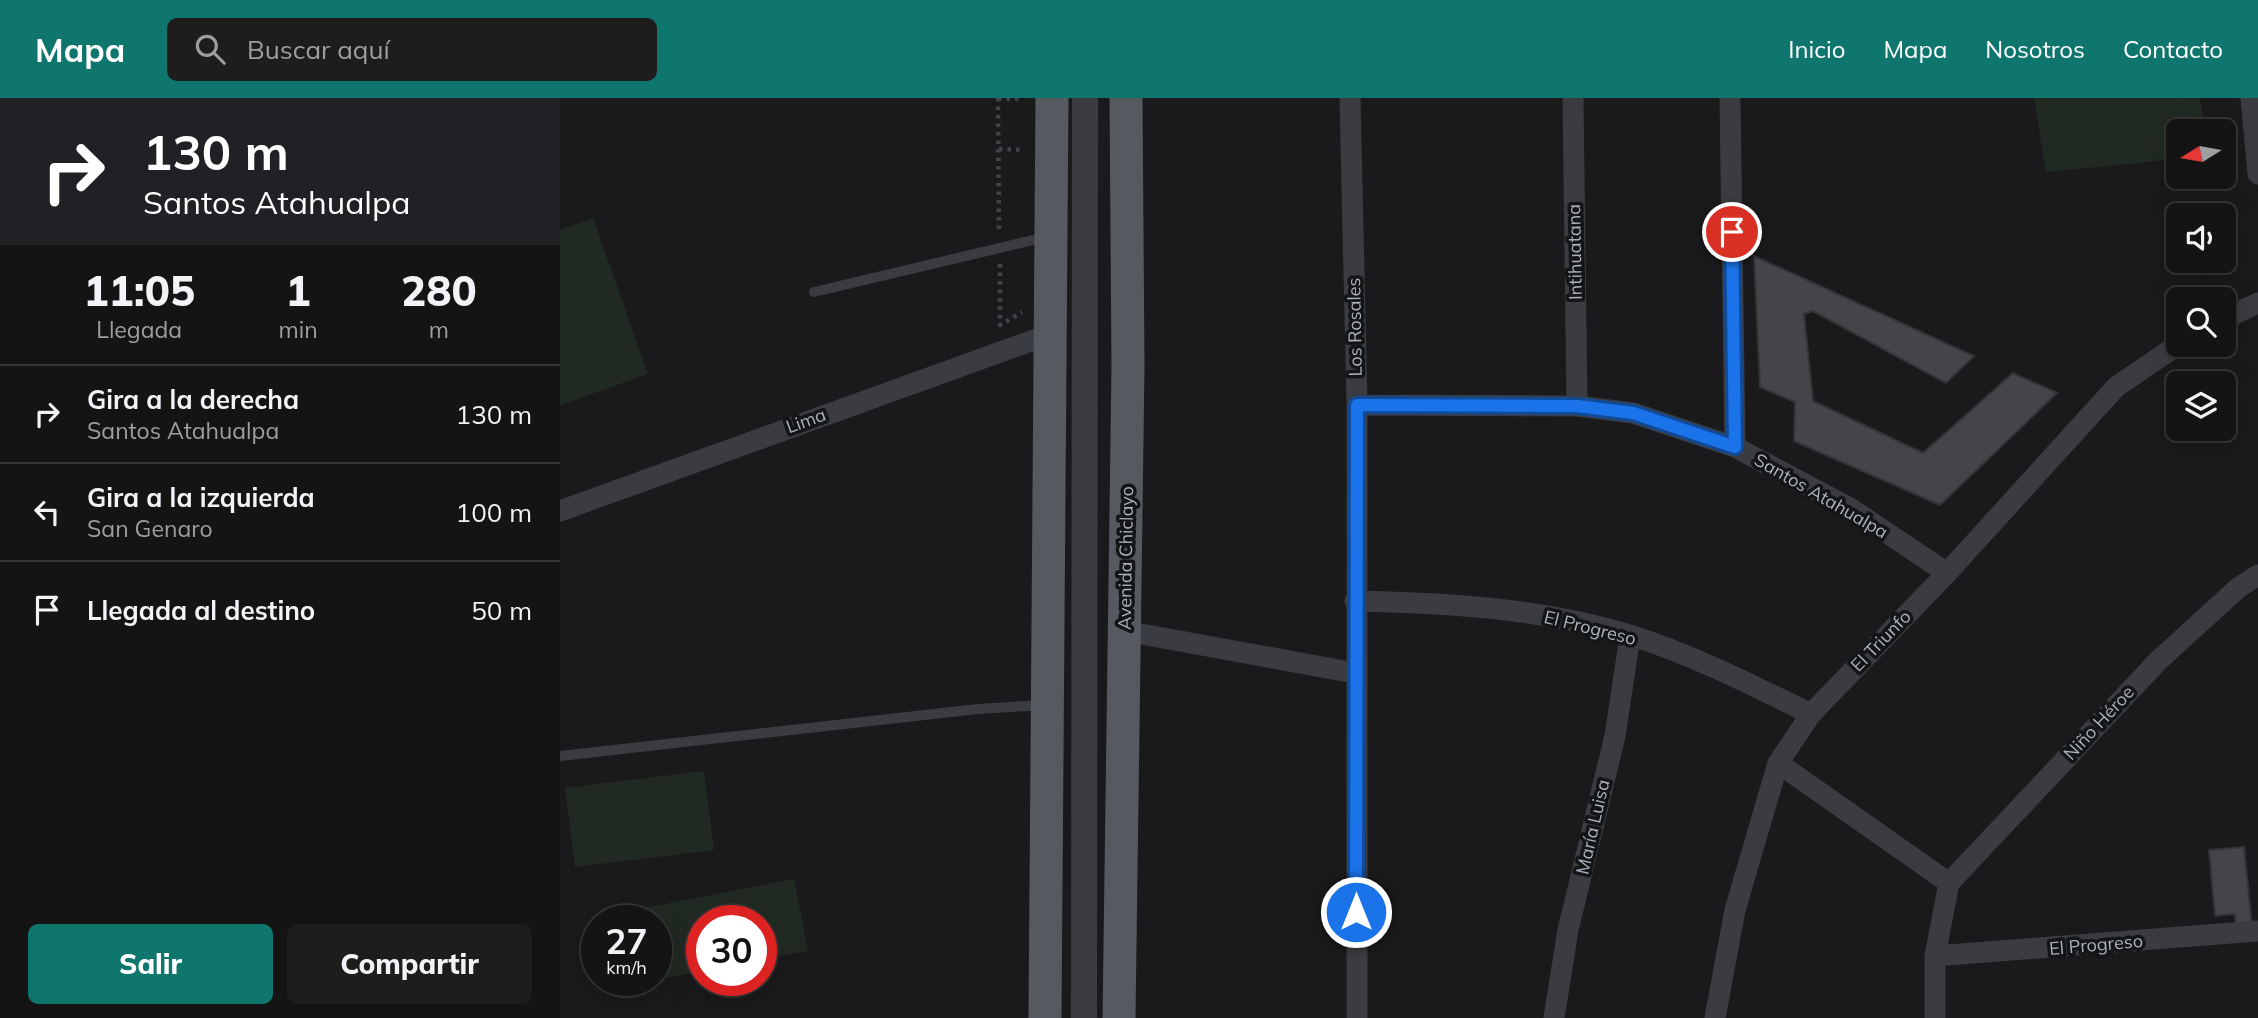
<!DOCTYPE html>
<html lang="es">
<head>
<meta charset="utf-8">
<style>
  body { margin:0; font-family:Mulish,sans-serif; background:#1d1d1e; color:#f1f3f6; height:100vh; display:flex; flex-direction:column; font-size:26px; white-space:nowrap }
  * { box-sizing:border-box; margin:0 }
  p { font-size:23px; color:#9d9ea0 }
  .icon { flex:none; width:38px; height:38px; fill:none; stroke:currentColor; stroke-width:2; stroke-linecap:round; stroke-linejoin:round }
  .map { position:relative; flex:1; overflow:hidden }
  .drawer { display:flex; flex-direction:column; background:#141415; width:560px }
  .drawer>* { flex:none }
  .banner { background:#202124; color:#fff; overflow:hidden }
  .needle { width:46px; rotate:259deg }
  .fabs { position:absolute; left:1606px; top:21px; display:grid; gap:14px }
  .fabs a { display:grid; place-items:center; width:70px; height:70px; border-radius:10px; background:#141415; box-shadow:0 7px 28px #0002,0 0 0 2px #333334; font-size:35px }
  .speed { position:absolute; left:21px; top:807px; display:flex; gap:14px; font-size:35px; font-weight:700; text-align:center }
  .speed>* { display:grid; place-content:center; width:91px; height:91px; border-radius:50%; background:#141415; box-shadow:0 7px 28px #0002,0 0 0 2px #333334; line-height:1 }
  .speed small { font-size:18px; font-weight:400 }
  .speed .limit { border:10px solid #d22; background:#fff; color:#111 }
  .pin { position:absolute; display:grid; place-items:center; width:60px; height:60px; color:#fff; margin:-30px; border:4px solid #fff; border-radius:50%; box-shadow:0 2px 7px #0007 }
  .me { position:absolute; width:77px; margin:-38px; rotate:0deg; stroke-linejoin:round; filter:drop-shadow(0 0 5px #0008) }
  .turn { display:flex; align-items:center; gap:24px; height:147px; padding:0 28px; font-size:32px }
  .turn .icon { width:91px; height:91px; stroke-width:2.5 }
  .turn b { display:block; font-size:49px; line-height:60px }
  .eta { display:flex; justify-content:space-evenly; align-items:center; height:119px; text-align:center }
  .eta b { font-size:42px; font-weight:800; line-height:49px }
  .button { display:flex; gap:14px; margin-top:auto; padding:14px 28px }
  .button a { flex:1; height:80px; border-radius:10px; background:#0f766e; color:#fff; font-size:28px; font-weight:800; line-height:80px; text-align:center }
  .button a+a { background:#1d1d1e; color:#f1f3f6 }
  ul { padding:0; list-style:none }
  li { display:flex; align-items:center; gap:21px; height:98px; padding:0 28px; border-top:2px solid #333334 }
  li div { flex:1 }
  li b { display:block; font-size:26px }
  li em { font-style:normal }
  header { display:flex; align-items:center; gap:42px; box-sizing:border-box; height:98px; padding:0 35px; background:#0f766e; color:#fff }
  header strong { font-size:33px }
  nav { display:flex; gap:38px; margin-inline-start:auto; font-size:24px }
  .search { width:490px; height:63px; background:#1d1d1e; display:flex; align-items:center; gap:18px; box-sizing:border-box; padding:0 24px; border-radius:10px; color:#9d9ea0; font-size:26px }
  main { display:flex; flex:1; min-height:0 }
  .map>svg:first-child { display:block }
</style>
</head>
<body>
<header>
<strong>Mapa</strong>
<div class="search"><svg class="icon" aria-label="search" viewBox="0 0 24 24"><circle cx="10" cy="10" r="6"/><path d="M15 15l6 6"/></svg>Buscar aquí</div>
<nav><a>Inicio</a><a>Mapa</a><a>Nosotros</a><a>Contacto</a></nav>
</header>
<main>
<section class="drawer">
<div class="banner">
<div class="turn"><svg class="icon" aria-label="right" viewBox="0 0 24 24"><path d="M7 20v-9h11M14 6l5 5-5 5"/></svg><div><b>130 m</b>Santos Atahualpa</div></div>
</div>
<div class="eta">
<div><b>11:05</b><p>Llegada</p></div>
<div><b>1</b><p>min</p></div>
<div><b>280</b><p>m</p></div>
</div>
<ul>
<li><svg class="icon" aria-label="right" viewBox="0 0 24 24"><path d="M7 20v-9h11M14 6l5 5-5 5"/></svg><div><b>Gira a la derecha</b><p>Santos Atahualpa</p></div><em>130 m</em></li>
<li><svg class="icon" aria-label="left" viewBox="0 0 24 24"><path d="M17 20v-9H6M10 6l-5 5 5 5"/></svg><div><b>Gira a la izquierda</b><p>San Genaro</p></div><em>100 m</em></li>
<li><svg class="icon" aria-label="arrive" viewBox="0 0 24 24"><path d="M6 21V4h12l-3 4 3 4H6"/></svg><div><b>Llegada al destino</b></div><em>50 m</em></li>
</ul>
<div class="button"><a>Salir</a><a>Compartir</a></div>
</section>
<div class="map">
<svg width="1698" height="920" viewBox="0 0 1698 920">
  <rect width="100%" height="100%" fill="#1a1a1c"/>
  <path fill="#212a22" d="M 1474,0 L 1640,0 L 1645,33 L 1619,33 L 1619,61 L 1486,74 Z
    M 33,120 L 88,276 L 0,307 L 0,132 Z
    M 144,673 L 154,752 L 15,769 L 5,690 Z
    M 234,781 L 248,853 L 201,862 L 201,822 L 142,822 L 142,873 L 96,882 L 96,822 L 64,822 L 63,814 Z"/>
  <path fill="#444549" stroke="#343438" stroke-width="2" d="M 1194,158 L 1414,258 L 1386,285 L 1253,213 L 1244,216 L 1253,303 L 1363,355 L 1453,275 L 1497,295 L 1380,407 L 1234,343 L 1235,304 L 1200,289 Z
    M 1684,749 L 1692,828 L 1676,829 L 1675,816 L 1655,818 L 1649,752 Z"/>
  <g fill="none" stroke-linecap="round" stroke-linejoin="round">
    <path stroke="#404348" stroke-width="4.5" stroke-dasharray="3.5 5" stroke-linecap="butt" d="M 438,0 L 439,133
      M 438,1 L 463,1
      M 439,51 L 463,52
      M 440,166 L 440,227 L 462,214"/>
    <path stroke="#3a3c41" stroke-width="10" d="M 254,194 L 486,139
      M 0,658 L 418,611 L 482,607"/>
    <path stroke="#3a3c41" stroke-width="21" d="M 790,0 L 797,307 L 797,920
      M 1013,0 L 1017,308
      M 1170,0 L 1175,349
      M 1691,0 L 1698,76
      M 1664,221 L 1698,205
      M 797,307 L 1017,308 L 1073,315 L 1175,349 L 1290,410 L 1387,475
      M 0,413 L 493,235
      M 795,503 C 887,505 981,510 1070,537 C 1133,557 1192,587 1251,616
      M 565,533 L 795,575
      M 1218,665 L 1389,785
      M 1389,785 L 1598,563 L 1678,490 L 1698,477
      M 1375,858 L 1698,833
      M 994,920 L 1008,832 L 1055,638 L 1070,538
      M 1155,920 L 1175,812 L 1218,665 L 1251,616 L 1387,475 L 1556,289 L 1619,246
      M 1375,920 L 1375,858 L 1389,785"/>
    <path stroke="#3a3c41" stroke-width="26" d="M 524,920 L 525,0"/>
    <path stroke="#565960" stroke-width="33" d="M 485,920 L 492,0
      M 559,920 L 568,268 L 566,0"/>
  </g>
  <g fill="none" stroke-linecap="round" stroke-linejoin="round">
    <g stroke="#114b97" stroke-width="18">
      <path id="route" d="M 796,814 L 797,307 L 1017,308 L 1073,315 L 1175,349 L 1172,134"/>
    </g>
    <use href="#route" stroke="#1a73e8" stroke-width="12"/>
  </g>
  <g text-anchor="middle" stroke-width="7" stroke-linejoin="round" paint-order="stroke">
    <g font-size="18" fill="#acb1bb" stroke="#141517">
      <text transform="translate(1015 154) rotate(-91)" y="6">Intihuatana</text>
      <text transform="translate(795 229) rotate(-91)" y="6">Los Rosales</text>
      <text transform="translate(246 323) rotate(-20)" y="6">Lima</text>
      <text transform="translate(1261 398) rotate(30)" y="6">Santos Atahualpa</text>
      <text transform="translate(566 460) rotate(-89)" y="6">Avenida Chiclayo</text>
      <text transform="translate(1030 530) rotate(14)" y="6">El Progreso</text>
      <text transform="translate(1321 543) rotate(-46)" y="6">El Triunfo</text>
      <text transform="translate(1539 625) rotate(-47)" y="6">Niño Héroe</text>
      <text transform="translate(1033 729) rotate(-77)" y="6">María Luisa</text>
      <text transform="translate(1536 847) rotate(-5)" y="6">El Progreso</text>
    </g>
  </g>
</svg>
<div class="fabs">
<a><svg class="needle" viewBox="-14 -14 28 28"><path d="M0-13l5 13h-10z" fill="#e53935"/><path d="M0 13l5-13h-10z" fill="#9d9ea0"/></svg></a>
<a><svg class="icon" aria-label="sound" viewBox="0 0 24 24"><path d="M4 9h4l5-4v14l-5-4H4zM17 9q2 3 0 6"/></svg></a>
<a><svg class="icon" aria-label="search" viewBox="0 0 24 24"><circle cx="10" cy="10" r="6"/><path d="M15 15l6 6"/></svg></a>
<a><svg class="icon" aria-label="layers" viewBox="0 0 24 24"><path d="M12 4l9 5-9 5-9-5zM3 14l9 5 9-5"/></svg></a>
</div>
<div class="speed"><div>27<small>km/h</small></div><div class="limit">30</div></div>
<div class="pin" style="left:1172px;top:134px;background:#d93025"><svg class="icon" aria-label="arrive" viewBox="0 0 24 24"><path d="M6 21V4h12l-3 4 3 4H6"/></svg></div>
<svg class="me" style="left:796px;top:814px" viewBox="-20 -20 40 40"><circle r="17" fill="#1a73e8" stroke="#fff" stroke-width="3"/><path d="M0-11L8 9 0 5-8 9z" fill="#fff"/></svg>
</div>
</main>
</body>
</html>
